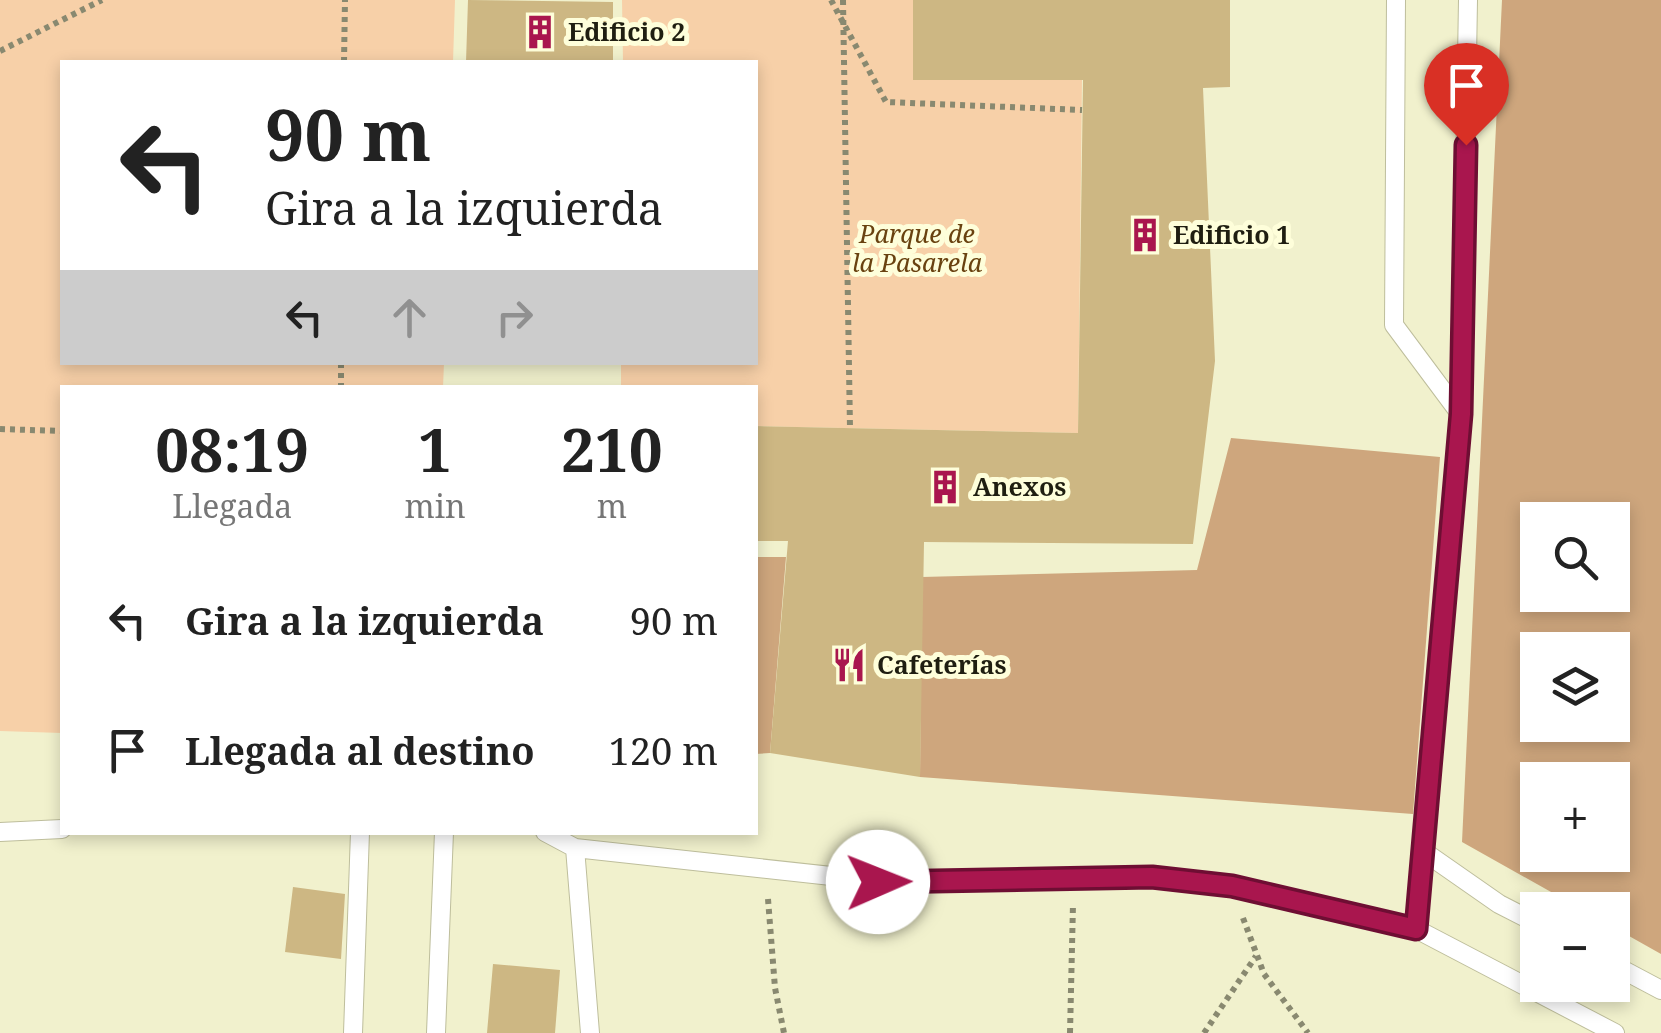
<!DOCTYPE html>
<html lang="es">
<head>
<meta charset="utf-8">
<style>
  body { margin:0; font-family:"Noto Serif",serif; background:#f6f6f6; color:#222; height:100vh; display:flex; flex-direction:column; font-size:38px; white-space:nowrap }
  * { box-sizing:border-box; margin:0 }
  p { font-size:32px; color:#767676 }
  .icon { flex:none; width:55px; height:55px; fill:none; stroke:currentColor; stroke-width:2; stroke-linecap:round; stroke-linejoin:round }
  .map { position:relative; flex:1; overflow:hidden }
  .panel { position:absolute; left:60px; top:385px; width:698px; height:450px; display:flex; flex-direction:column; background:#fff; border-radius:0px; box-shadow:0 5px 15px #0003 }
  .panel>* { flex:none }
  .banner { position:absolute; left:60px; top:60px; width:698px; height:305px; border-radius:0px; box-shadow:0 5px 15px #0003; background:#fff; color:#222; overflow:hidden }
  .buttons { position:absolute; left:1520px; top:502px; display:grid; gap:20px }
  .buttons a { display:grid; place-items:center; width:110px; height:110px; border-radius:0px; background:#fff; box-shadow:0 5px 15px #0003; font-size:50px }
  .pin { position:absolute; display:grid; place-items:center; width:85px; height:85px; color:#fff; margin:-102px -42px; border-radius:50% 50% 50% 0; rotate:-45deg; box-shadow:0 0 10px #0007 }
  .pin .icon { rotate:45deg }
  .me { position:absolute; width:110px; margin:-55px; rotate:89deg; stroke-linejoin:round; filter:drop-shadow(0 0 8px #0008) }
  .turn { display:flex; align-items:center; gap:35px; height:210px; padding:0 40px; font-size:45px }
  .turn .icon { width:130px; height:130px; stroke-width:2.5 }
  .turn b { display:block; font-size:70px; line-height:85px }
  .lanes { display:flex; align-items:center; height:95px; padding:0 40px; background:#0003; justify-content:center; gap:50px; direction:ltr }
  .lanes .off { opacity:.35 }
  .eta { display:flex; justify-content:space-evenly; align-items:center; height:170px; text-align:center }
  .eta b { font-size:60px; font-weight:700; line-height:70px }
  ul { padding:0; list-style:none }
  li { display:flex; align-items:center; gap:30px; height:130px; padding:0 40px }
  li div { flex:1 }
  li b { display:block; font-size:38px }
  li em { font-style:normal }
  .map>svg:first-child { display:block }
</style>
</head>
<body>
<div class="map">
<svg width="1661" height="1033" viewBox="0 0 1661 1033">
  <rect width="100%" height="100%" fill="#f1f1cd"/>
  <path fill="#f7d0a8" d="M 0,0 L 455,0 L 453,62 L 62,62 L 62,362 L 444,363 L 443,387 L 62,388 L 62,733 L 0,731 Z
    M 622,0 L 913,0 L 1082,80 L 1078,433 L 755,426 L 755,388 L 621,388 L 621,363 L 755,362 L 755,62 L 623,62 Z"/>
  <path fill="#cea67d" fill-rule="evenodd" d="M 1502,0 L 1661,0 L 1661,954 L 1613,927 L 1612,910 L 1583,910 L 1462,842 ZM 1538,520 L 1612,520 L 1612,595 L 1538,595 ZM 1538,650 L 1612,650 L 1612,725 L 1538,725 ZM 1538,780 L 1612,780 L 1612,855 L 1538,855 Z
    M 1231,438 L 1440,457 L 1413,814 L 920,777 L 922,577 L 1197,570 Z
    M 755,557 L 786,557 L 770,753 L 755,754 Z"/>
  <path fill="#cdb783" d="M 468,0 L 613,2 L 613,62 L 466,62 Z
    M 913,0 L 1230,0 L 1230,87 L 1203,88 L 1215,361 L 1193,544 L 924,542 L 920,777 L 770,753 L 788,541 L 755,541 L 755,426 L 1078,433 L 1083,80 L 913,80 Z
    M 293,887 L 345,894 L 341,959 L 285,952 Z
    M 493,964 L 560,970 L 555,1033 L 487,1033 Z"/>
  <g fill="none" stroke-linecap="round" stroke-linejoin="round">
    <g stroke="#bebe9c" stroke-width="20">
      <path id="lane" d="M 1396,0 L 1394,325 L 1461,415
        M 0,832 L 62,829
        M 545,832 L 575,848 L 877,881 L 1151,877 L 1231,886 L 1416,929 L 1615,1033
        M 575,848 L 590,1033
        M 1423,851 L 1499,904 L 1538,924
        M 1416,929 L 1461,415 L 1468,0
        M 1612,964 L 1661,990
        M 353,1033 L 360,832
        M 436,1033 L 444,832"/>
    </g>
    <path stroke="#898970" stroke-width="6" stroke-dasharray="5 5" stroke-linecap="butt" d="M 831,0 L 886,102 L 1082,110
      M 843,0 L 850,428
      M 0,51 L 102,0
      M 344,62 L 345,0
      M 341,388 L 341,362
      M 0,429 L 62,431
      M 768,899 L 775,988 L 784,1033
      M 1243,918 L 1264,974 L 1308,1033
      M 1070,1033 L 1073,904
      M 1204,1033 L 1256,956"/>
    <use href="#lane" stroke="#fff" stroke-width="18"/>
  </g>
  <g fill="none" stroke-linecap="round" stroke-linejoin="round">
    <g stroke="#6e0e33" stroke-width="25">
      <path id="route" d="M 878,882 L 1152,877 L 1232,886 L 1416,929 L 1461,414 L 1466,145"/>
    </g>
    <use href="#route" stroke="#a9164e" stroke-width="18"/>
  </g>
  <defs>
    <g id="building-bare" transform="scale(2.7)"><path d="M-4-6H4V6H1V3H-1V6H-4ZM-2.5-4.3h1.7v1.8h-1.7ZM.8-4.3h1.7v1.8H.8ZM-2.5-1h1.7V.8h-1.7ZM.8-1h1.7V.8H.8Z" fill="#a9164e" stroke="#fefeda" stroke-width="2.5" paint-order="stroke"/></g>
    <g id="restaurant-bare" transform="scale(2.7)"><path d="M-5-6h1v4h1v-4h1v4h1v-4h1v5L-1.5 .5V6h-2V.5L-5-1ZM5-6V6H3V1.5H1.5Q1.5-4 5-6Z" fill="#a9164e" stroke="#fefeda" stroke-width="2.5" paint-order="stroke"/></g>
  </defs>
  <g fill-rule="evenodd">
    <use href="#building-bare" x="540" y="32"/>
    <use href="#building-bare" x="1145" y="235"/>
    <use href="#building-bare" x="945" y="487"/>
    <use href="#restaurant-bare" x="849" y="665"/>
  </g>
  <g text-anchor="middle" stroke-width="10" stroke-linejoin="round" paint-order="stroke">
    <g font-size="25" font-weight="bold" fill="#1f1e11" stroke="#fefeda" text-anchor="start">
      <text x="568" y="41">Edificio 2</text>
      <text x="1173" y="244">Edificio 1</text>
      <text x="973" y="496">Anexos</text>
      <text x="877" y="674">Cafeterías</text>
    </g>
    <g font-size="25" font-style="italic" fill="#694210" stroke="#fefeda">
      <text x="917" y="243">Parque de<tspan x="917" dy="29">la Pasarela</tspan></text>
    </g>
  </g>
</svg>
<div class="buttons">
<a><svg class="icon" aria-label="search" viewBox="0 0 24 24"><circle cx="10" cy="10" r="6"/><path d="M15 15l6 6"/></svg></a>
<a><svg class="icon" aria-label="layers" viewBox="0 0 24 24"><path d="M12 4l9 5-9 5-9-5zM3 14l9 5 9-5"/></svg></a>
<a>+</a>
<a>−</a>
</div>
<div class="pin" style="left:1466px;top:145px;background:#d93025"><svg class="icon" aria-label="arrive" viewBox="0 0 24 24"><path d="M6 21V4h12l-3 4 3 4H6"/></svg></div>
<svg class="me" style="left:878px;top:882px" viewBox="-20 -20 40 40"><circle r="19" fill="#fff"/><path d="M0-13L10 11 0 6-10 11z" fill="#a9164e"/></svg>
<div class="banner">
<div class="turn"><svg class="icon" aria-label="left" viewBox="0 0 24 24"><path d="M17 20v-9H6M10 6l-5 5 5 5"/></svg><div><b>90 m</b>Gira a la izquierda</div></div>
<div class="lanes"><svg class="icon" aria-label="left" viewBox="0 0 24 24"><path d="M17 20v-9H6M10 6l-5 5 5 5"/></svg><svg class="icon off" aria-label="ahead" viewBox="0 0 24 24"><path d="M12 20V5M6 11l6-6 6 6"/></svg><svg class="icon off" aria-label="right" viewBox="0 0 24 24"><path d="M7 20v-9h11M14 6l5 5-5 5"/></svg></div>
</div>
<section class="panel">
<div class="eta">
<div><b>08:19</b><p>Llegada</p></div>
<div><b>1</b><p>min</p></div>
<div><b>210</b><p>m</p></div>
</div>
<ul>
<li><svg class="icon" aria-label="left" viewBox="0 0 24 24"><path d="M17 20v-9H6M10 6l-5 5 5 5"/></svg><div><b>Gira a la izquierda</b></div><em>90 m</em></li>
<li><svg class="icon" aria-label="arrive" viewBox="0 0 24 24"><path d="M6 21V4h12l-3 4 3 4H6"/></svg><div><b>Llegada al destino</b></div><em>120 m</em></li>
</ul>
</section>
</div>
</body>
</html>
